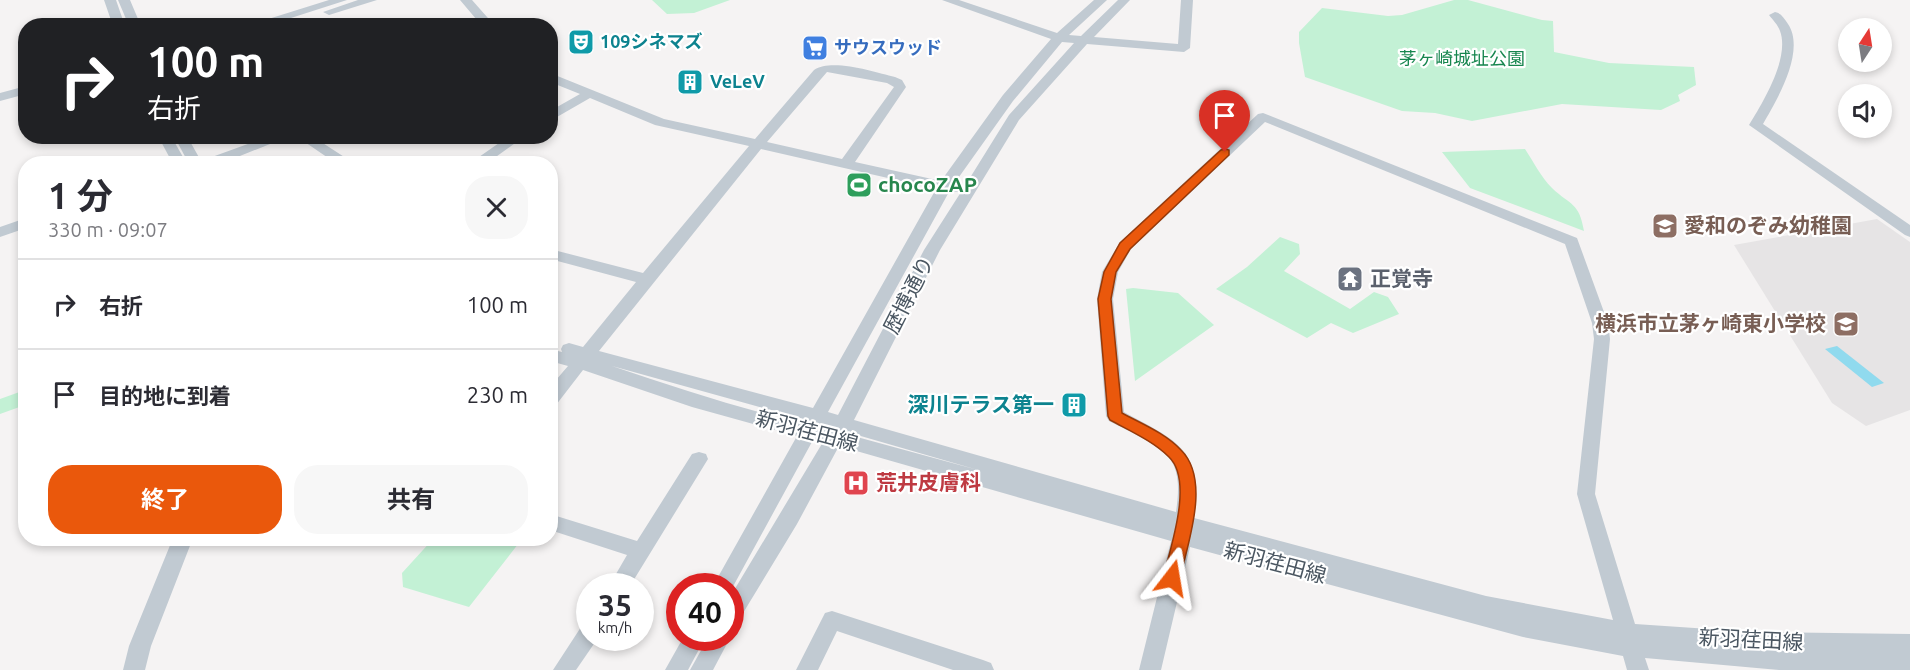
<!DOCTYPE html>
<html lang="ja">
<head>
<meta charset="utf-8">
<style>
  body { margin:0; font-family:Ubuntu,"Noto Sans JP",sans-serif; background:#f7f7f7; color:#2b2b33; height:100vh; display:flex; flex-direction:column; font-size:22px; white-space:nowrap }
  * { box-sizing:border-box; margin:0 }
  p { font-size:20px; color:#7c7c81 }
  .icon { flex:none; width:33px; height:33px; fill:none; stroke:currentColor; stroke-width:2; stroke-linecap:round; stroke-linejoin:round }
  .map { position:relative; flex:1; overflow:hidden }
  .panel { position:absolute; left:18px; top:156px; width:540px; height:390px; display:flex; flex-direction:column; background:#fff; border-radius:24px; box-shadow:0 3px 9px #0003 }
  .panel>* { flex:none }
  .hud { position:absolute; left:18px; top:18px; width:540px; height:126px; border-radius:24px; box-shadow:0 3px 9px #0003; background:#202124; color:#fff; overflow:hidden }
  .needle { width:39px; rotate:12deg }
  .tools { position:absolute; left:1838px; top:18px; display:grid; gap:12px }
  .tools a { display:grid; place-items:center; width:54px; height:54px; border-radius:50%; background:#fff; box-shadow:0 3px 9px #0003; font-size:30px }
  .speed { position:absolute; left:576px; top:573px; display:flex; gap:12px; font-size:30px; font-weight:700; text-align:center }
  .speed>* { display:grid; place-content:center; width:78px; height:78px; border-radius:50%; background:#fff; box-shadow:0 3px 9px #0003; line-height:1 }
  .speed small { font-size:15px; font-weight:400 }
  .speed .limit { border:9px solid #d22; background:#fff; color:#111 }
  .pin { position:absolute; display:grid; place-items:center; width:51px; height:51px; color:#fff; margin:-62px -26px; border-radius:50% 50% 50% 0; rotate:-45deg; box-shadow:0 0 6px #0007 }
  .pin .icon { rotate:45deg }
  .me { position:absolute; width:66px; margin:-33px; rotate:14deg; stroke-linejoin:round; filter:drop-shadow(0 0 4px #0008) }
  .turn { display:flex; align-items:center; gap:21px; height:126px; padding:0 30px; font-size:27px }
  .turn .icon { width:78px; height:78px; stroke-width:2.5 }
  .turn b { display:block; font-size:42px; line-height:51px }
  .round { display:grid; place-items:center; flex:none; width:63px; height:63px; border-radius:24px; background:#f7f7f7 }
  .head { display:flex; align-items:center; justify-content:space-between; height:102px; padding:0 30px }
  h1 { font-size:36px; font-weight:700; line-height:45px }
  .action { display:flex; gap:12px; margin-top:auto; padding:12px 30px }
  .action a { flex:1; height:69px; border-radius:24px; background:#ea580c; color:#fff; font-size:24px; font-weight:700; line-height:69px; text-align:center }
  .action a+a { background:#f7f7f7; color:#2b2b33 }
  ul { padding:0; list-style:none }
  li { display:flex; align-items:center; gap:18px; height:90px; padding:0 30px; border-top:2px solid #e1e1e2 }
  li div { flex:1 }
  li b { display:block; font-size:22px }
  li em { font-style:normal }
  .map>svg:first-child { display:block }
</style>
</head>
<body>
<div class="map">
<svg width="1910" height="670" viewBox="0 0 1910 670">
  <rect width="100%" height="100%" fill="#f5f3f3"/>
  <path fill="#e6e4e5" d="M 1877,219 L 1910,242 L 1910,410 L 1866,426 L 1832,403 L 1734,245 Z"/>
  <path fill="#c3f1d5" d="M 652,0 L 730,0 L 694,13 L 667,14 Z
    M 1454,0 L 1468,0 L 1542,20 L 1553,21 L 1554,52 L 1609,63 L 1694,67 L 1696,85 L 1678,95 L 1680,101 L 1661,110 L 1562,104 L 1472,121 L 1435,113 L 1402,111 L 1305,77 L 1299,43 L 1299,32 L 1322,8 L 1388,16 L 1402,15 Z
    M 1525,149 C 1533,161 1541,177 1552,188 C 1571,206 1579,202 1584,231 L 1470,188 L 1442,152 Z
    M 1280,237 L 1299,244 L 1300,254 L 1284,271 L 1350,309 L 1374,292 L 1388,297 L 1399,314 L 1353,333 L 1331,323 L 1307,338 L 1216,289 L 1247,267 Z
    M 1133,288 L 1178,293 L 1214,325 L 1135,381 L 1126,289 Z
    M 25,390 L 25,405 L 0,414 L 0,399 Z
    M 433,539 L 433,538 L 522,539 L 469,607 L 403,587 L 402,573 Z"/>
  <path fill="#90daee" d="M 1837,346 L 1884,383 L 1872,387 L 1825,349 Z"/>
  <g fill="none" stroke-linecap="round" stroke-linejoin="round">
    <path fill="#c1cad2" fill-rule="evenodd" d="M 104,0 L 116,0 L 125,26 L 113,26 Z
      M 118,0 L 130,0 L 141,26 L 129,26 Z
      M 329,0 L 347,0 L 266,26 L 246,26 Z
      M 358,0 L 377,0 L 329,15 L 323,12 Z
      M 460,0 L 472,0 L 495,26 L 482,26 Z
      M 942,0 L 959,0 L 1057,33 L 1094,0 L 1107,0 L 1069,35 L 1081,36 L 1118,0 L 1130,0 L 1094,37 L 1178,44 L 1181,0 L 1193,0 L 1190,48 L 1184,52 L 1087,44 L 1019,120 L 940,250 L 854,420 L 1176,512 C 1178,498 1180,480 1174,466 C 1167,447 1126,430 1109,421 L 1106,416 L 1097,299 L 1102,272 L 1120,242 L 1258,114 L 1263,113 L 1577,238 L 1608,323 L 1610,339 L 1595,494 L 1635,624 L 1754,632 L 1910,634 L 1910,670 L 1779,670 L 1645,658 L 1649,670 L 1627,670 L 1623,656 L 1523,637 L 1190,547 L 1161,670 L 1139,670 L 1171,541 L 839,446 L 797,524 L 737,623 L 730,625 L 730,597 L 823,442 L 813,440 L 730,592 L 730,586 L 713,586 L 797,436 L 692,407 L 583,370 L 556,405 L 550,407 L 550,387 L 568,366 L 550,361 L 550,349 L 562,352 L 561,349 L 563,345 L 569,343 L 583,347 L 636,282 L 550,259 L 550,249 L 643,273 L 749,146 L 655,125 L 590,98 L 550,121 L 550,111 L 580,94 L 550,82 L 550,73 L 664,119 L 755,139 L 814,70 C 832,58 874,72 895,77 L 902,80 L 906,87 L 855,162 L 941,181 L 1003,95 L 1051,39 ZM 1062,42 L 1074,43 L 1009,115 L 963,189 L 954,184 L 1013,101 ZM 827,72 L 887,83 L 894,87 L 842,159 L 767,142 ZM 1265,122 L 1565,244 L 1592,323 L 1594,339 L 1577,494 L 1613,620 L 1486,596 L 1194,518 C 1203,448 1178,442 1124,412 L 1113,299 L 1118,272 L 1131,249 ZM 761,149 L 936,189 L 813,408 L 599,351 ZM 949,192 L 961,192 L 924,250 L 838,415 L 828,412 ZM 612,366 L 806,420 L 804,424 C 739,408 676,388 612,366 ZM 822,424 L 832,427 L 830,430 L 820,427 ZM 847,432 L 978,470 L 846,434 Z
      M 1775,12 C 1781,13 1784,18 1788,24 C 1806,51 1777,100 1763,124 L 1910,225 L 1910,237 L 1905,235 L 1749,125 C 1763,102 1790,58 1780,31 C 1778,25 1773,20 1769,15 Z
      M 26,86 L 26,94 L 0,101 L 0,93 Z
      M 158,136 L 171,136 L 187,164 L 173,164 Z
      M 174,136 L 187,136 L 201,161 L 270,136 L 290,136 L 220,164 L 189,164 Z
      M 296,136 L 312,136 L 355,164 L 337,164 Z
      M 509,136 L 525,136 L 486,164 L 469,164 Z
      M 26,218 L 26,228 L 0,237 L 0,227 Z
      M 699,452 L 706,454 L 708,459 L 630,586 L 609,586 L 627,555 L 550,530 L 550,514 L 637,541 L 692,454 Z
      M 173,538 L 193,538 L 151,646 L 145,670 L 123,670 L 129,646 Z
      M 832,611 L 983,660 L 991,663 L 994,670 L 953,670 L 837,631 L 818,670 L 796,670 L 825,613 Z
      M 590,622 L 590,638 L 598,638 L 576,670 L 553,670 L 583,624 Z
      M 683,638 L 705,638 L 688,670 L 665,670 Z
      M 708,638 L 730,638 L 713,670 L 690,670 Z"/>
  </g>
  <path fill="#ea580c" stroke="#983908" stroke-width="1.5" d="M 1225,149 L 1229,150 L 1229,155 L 1130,249 L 1116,272 L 1111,299 L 1122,413 C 1142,424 1165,433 1181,450 C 1211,480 1188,542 1180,578 L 1177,584 L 1172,586 L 1166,584 L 1163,578 C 1170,549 1194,481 1169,457 C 1153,441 1130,431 1110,420 L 1108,416 L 1098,299 L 1104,272 L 1120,243 L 1221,150 Z"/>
  <defs>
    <g id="theatre-square" transform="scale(1.35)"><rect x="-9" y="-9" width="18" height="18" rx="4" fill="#0f9aa8" stroke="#fff"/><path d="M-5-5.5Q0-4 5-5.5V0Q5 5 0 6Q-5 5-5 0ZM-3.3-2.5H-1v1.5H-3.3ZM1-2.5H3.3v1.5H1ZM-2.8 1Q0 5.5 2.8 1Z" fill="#fff"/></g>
    <g id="supermarket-square" transform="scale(1.35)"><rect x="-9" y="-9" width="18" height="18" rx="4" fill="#3f7fe0" stroke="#fff"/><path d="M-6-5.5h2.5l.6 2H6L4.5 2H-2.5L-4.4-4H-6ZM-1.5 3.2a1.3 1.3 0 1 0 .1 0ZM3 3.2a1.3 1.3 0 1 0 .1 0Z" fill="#fff"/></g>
    <g id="building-square" transform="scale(1.35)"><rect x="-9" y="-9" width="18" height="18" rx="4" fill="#0f9aa8" stroke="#fff"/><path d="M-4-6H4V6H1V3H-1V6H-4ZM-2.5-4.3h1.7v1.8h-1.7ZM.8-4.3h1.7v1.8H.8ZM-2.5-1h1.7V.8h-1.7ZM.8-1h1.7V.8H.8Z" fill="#fff"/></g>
    <g id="stadium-square" transform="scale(1.35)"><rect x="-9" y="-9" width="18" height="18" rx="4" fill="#2e9e5b" stroke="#fff"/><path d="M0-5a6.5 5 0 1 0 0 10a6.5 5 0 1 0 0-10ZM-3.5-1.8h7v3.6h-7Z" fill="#fff"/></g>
    <g id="school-square" transform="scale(1.35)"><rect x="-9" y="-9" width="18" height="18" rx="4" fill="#8d6e63" stroke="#fff"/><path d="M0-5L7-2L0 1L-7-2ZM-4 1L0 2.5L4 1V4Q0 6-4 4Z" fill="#fff"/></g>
    <g id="temple-square" transform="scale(1.35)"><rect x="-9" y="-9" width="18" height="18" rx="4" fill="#6b7280" stroke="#fff"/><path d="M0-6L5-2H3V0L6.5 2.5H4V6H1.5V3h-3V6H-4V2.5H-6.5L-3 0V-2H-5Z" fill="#fff"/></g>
    <g id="hospital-square" transform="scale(1.35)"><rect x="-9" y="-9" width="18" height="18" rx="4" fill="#e0444e" stroke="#fff"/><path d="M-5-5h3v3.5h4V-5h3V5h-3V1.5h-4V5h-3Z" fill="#fff"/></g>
  </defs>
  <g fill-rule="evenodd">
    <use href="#theatre-square" x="581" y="42"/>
    <use href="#supermarket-square" x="815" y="48"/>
    <use href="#building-square" x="690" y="82"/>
    <use href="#stadium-square" x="859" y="185"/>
    <use href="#school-square" x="1665" y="226"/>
    <use href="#temple-square" x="1350" y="279"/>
    <use href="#school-square" x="1846" y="324"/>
    <use href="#building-square" x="1074" y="405"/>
    <use href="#hospital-square" x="856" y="483"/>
  </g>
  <g text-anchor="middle" stroke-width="4.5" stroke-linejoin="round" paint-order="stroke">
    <g font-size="18" font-weight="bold" fill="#0d838f" stroke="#fff" text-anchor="start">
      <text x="600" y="48">109シネマズ</text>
      <text x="710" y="88">VeLeV</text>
    </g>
    <g font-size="18" font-weight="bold" fill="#366cbe" stroke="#fff" text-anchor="start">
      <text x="834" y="54">サウスウッド</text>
    </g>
    <g font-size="18" fill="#17864f" stroke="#fff">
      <text x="1462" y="65">茅ヶ崎城址公園</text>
    </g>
    <g font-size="21" font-weight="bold" fill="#27864d" stroke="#fff" text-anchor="start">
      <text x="878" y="192">chocoZAP</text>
    </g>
    <g font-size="21" font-weight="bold" fill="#785e54" stroke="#fff" text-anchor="start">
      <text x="1684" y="233">愛和のぞみ幼稚園</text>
      <text x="1826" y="331" text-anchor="end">横浜市立茅ヶ崎東小学校</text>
    </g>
    <g font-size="21" font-weight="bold" fill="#5b616d" stroke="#fff" text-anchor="start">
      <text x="1370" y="286">正覚寺</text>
    </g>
    <g font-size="21" fill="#4a5661" stroke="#fff">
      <text transform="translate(909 295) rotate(-63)" y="7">歴博通り</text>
      <text transform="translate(807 431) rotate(15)" y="7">新羽荏田線</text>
      <text transform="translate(1275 563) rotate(15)" y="7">新羽荏田線</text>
      <text transform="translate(1751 640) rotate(3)" y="7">新羽荏田線</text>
    </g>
    <g font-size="21" font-weight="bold" fill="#0d838f" stroke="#fff" text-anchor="end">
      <text x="1054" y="412">深川テラス第一</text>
    </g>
    <g font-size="21" font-weight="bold" fill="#be3a42" stroke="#fff" text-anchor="start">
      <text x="876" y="490">荒井皮膚科</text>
    </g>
  </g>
</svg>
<div class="tools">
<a><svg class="needle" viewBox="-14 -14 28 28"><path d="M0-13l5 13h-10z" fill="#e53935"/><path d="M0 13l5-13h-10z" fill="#7c7c81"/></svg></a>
<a><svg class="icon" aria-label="sound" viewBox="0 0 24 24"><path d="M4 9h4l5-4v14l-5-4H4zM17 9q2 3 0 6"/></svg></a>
</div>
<div class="speed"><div>35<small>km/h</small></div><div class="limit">40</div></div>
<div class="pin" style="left:1225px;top:152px;background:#d93025"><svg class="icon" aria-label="arrive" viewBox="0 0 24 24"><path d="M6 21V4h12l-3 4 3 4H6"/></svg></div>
<svg class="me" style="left:1172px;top:578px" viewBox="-20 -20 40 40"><path d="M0-17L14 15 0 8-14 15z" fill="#ea580c" stroke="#fff" stroke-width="4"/></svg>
<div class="hud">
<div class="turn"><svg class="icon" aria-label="right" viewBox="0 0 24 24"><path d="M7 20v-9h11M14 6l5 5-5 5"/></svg><div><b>100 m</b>右折</div></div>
</div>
<section class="panel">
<div class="head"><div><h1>1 分</h1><p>330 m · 09:07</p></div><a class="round"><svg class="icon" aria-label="close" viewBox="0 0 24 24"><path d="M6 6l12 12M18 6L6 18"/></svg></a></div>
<ul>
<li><svg class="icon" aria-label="right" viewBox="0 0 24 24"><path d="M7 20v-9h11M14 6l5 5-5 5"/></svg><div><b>右折</b></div><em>100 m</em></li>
<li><svg class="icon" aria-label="arrive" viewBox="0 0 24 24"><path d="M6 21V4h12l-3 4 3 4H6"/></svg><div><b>目的地に到着</b></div><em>230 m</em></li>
</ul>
<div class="action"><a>終了</a><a>共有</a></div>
</section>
</div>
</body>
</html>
